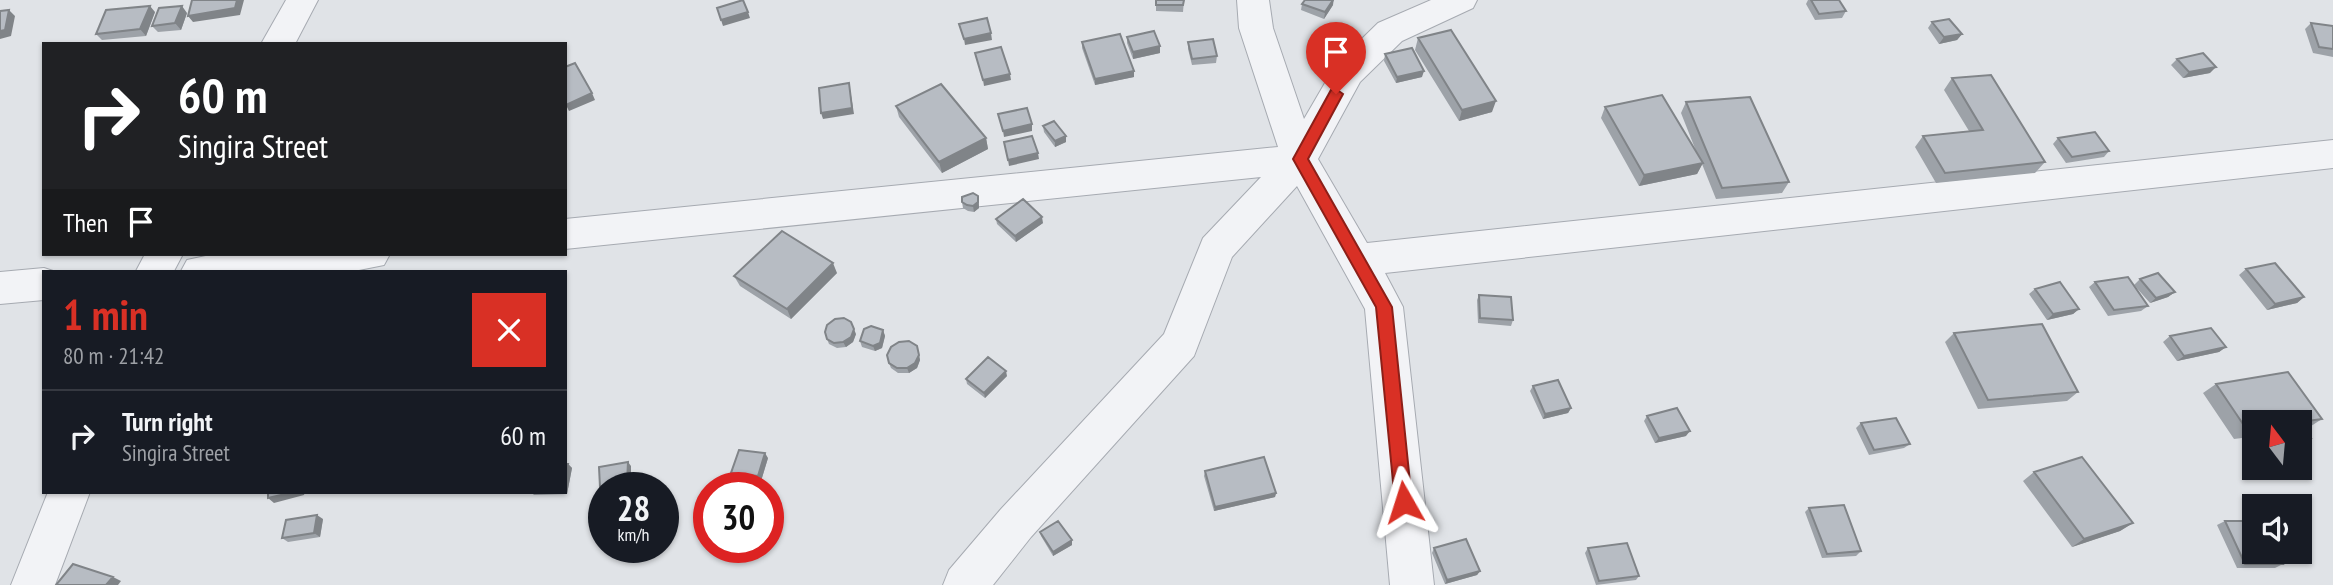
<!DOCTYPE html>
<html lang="en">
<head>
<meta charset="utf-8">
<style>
  body { margin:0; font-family:"PT Sans Narrow",sans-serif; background:#242831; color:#f1f3f6; height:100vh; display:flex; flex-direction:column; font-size:26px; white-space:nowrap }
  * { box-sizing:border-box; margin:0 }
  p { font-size:23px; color:#9ea1a6 }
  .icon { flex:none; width:38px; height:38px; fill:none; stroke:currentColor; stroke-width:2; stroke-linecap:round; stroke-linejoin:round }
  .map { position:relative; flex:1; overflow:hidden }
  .side { position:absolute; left:42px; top:270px; width:525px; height:224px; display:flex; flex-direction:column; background:#171b24; border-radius:0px; box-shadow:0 2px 5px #0004 }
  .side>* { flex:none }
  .banner { position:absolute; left:42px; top:42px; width:525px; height:214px; border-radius:0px; box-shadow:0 2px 5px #0004; background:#202124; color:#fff; overflow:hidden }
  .needle { width:46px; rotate:344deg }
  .tools { position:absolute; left:2242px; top:410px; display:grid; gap:14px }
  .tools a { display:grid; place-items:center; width:70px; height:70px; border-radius:0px; background:#171b24; box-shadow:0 2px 5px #0004; font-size:35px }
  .speed { position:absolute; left:588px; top:472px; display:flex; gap:14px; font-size:35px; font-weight:700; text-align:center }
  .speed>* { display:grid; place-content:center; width:91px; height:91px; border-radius:50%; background:#171b24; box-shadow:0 2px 5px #0004; line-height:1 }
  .speed small { font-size:18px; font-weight:400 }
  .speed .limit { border:10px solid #d22; background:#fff; color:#111 }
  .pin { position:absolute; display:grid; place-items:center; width:60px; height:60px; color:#fff; margin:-72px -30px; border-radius:50% 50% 50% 0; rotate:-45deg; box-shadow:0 0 7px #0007 }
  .pin .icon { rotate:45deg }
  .me { position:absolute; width:77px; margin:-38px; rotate:354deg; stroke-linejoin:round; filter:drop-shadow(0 0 5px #0008) }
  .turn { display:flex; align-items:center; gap:24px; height:147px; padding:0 21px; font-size:32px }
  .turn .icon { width:91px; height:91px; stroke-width:2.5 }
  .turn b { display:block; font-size:49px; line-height:60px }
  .then { display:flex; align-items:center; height:66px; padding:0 21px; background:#0003; gap:14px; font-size:26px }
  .round { display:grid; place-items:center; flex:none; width:74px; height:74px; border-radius:0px; background:#242831 }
  .head { display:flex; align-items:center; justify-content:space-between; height:119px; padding:0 21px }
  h1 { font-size:42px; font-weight:700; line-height:52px; color:#d93025 }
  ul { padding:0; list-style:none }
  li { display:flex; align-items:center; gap:21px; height:91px; padding:0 21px; border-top:2px solid #363941 }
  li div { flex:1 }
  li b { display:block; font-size:26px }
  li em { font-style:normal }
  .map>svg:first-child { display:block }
</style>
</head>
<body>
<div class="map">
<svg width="2333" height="585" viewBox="0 0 2333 585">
  <rect width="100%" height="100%" fill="#e0e3e7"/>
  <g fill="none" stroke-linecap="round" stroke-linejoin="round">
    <g stroke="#a6aab1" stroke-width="2">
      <path id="minor" d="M 286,0 L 318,0 L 295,44 L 261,44 Z
        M 1237,0 L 1269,0 L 1273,28 L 1304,119 L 1336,64 L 1378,23 L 1431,0 L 1477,0 L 1473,8 L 1402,41 L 1360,82 L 1318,159 L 1367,243 L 2333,140 L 2333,168 L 1385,273 L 1403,307 L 1434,585 L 1390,585 L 1365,309 L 1297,186 L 1232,257 L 1194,356 L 1031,537 L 993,585 L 943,585 L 949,570 L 1001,509 L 1164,334 L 1203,238 L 1261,177 L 565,249 L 565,219 L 1278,147 L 1239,28 Z
        M 145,254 L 183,254 L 174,271 L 136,271 Z
        M 215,254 L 390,254 L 384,265 L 354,271 L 181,271 L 187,260 Z
        M 44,268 L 53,271 L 44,271 L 44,300 L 0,304 L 0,272 Z
        M 48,492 L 90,492 L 55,585 L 11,585 Z"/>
    </g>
    <use href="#minor" fill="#f2f3f6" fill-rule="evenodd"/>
  </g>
  <path fill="#9da2a8" d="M 1156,0 L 1184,0 L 1183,12 L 1156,11 Z
    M 1305,0 L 1334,0 L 1333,5 L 1324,19 L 1301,10 L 1302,4 Z
    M 1808,0 L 1839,0 L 1846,11 L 1842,18 L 1815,20 L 1806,4 Z
    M 155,12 L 146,36 L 102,40 L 96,34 Z
    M 187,13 L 181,30 L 158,32 L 152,26 Z
    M 1932,22 L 1962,34 L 1957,40 L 1939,44 L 1928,28 Z
    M 2311,23 L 2333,26 L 2333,57 L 2313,53 L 2305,29 Z
    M 1127,37 L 1160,46 L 1160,53 L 1133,59 L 1127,43 Z
    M 1418,38 L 1492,112 L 1459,121 L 1415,50 Z
    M 1082,42 L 1134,77 L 1095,85 L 1082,48 Z
    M 1188,42 L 1217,56 L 1216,63 L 1192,65 L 1188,49 Z
    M 1385,54 L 1422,77 L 1396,83 L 1384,61 Z
    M 2177,59 L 2210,73 L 2183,78 L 2171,65 Z
    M 1952,78 L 2045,162 L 2035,173 L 1936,183 L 1915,147 L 1923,136 L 1969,131 L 1944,90 Z
    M 1686,102 L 1789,182 L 1782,193 L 1716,199 L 1702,164 L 1697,174 L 1639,186 L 1601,118 L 1605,107 L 1698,156 L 1681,113 Z
    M 896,106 L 986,138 L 988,149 L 942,173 L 899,117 Z
    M 1043,126 L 1066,142 L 1055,147 L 1044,132 Z
    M 2058,138 L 2109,151 L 2104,157 L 2066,163 L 2053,144 Z
    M 962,202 L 979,202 L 979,208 L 974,212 L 968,211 L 963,208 Z
    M 996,219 L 1043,223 L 1016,242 L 997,224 Z
    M 2246,269 L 2304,297 L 2297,303 L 2267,310 L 2239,275 Z
    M 837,273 L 791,319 L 740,286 L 734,276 Z
    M 2140,279 L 2175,292 L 2168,297 L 2150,303 L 2134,285 Z
    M 2095,282 L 2148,306 L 2141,311 L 2108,316 L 2089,287 Z
    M 2035,289 L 2079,309 L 2073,314 L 2047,320 L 2029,294 Z
    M 1479,295 L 1513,320 L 1511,326 L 1478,323 L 1477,300 Z
    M 883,330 L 885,336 L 882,348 L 875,351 L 862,347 L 860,341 Z
    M 1954,333 L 2078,392 L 2067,401 L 1978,409 L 1945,342 Z
    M 856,334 L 853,342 L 846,347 L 837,348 L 829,344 L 827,339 Z
    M 2170,336 L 2226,347 L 2219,352 L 2177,361 L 2163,342 Z
    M 917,346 L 920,360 L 917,368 L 909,373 L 898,373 L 891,368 L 889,363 Z
    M 1007,376 L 985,398 L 967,384 L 966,379 Z
    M 2216,384 L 2322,419 L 2308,428 L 2304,428 L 2311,438 L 2300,445 L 2300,422 L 2254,422 L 2254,443 L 2250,437 L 2234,439 L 2203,393 Z
    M 1533,386 L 1571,408 L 1568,413 L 1543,419 L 1530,391 Z
    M 1647,416 L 1686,436 L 1655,443 L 1644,421 Z
    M 1861,423 L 1910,444 L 1904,448 L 1869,455 L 1856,428 Z
    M 768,458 L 761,481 L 734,477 L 731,473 Z
    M 568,464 L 572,468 L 567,494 L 534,495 L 531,492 L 565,492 Z
    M 1205,471 L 1276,493 L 1275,497 L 1214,511 L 1204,476 Z
    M 2034,472 L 2133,523 L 2120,531 L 2072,547 L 2023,481 Z
    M 1809,508 L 1861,551 L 1856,556 L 1822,558 L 1805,512 Z
    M 323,519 L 320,537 L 288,542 L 282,538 Z
    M 2225,521 L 2283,564 L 2275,568 L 2237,568 L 2217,525 Z
    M 1040,532 L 1072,540 L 1072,545 L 1053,556 L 1041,536 Z
    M 1434,548 L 1480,571 L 1477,575 L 1445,584 L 1432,553 Z
    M 1588,548 L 1639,576 L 1636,580 L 1596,585 L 1585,553 Z"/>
  <path fill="#808488" d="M 237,0 L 244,0 L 240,15 L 193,22 L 188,16 Z
    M 1333,0 L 1333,5 L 1324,19 L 1325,12 Z
    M 150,6 L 155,12 L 146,36 L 140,29 Z
    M 182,6 L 187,13 L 181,30 L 175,23 Z
    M 9,10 L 15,16 L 11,36 L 0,39 L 0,31 Z
    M 748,12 L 750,18 L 723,26 L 721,20 Z
    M 991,33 L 992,40 L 965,45 L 964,39 Z
    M 1962,34 L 1957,40 L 1939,44 L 1944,37 Z
    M 1160,46 L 1160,53 L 1133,59 L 1133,52 Z
    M 2216,67 L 2210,73 L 2183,78 L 2189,72 Z
    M 1134,71 L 1134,77 L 1095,85 L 1095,79 Z
    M 1424,71 L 1422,77 L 1396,83 L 1397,77 Z
    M 1010,74 L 1011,80 L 984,86 L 983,80 Z
    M 849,83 L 854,114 L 823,119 L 821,113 Z
    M 592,93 L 595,100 L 569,111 L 566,105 Z
    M 1496,101 L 1492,112 L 1459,121 L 1462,110 Z
    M 1032,124 L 1032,131 L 1004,137 L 1003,131 Z
    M 1066,136 L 1066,142 L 1055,147 L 1055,141 Z
    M 986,138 L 988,149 L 942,173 L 939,162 Z
    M 1038,153 L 1039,159 L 1009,166 L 1008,160 Z
    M 1703,163 L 1697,174 L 1639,186 L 1644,175 Z
    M 978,196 L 979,208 L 974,212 L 973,206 Z
    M 1042,217 L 1043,223 L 1016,242 L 1015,236 Z
    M 833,263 L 837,273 L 791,319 L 787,309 Z
    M 2175,292 L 2168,297 L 2150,303 L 2156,298 Z
    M 2304,297 L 2297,303 L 2267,310 L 2275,304 Z
    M 2079,309 L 2073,314 L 2047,320 L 2053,314 Z
    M 854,329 L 856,334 L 853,342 L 846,347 L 843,342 Z
    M 883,330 L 885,336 L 882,348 L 875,351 L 873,346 Z
    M 917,346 L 920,360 L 917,368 L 909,373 L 907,368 Z
    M 2226,347 L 2219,352 L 2177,361 L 2184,356 Z
    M 1006,371 L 1007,376 L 985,398 L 984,393 Z
    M 1571,408 L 1568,413 L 1543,419 L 1545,414 Z
    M 1690,431 L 1686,436 L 1655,443 L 1659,438 Z
    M 765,453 L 768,458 L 761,481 L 758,476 Z
    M 628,462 L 631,466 L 631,487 L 623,488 L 604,488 L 604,492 L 600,487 Z
    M 568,464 L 572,468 L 567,494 L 565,492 L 565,476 Z
    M 294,492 L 305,492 L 304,495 L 274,503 L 268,498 Z
    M 1276,493 L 1275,497 L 1214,511 L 1215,507 Z
    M 317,515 L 323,519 L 320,537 L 314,533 Z
    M 2133,523 L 2120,531 L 2072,547 L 2084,539 Z
    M 1072,540 L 1072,545 L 1053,556 L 1053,552 Z
    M 1480,571 L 1477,575 L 1445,584 L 1447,580 Z
    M 113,577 L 121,581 L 118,585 L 106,585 Z"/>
  <path fill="#b7bcc3" stroke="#808488" stroke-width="2" d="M 192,0 L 237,0 L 235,8 L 188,16 Z
    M 743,0 L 748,12 L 721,20 L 717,8 Z
    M 1156,0 L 1184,0 L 1183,5 L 1156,5 Z
    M 1305,0 L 1333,0 L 1325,12 L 1302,4 Z
    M 1811,0 L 1839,0 L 1846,11 L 1819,14 Z
    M 150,6 L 140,29 L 96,34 L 106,10 Z
    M 182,6 L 175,23 L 152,26 L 159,8 Z
    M 9,10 L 5,30 L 0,31 L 0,11 Z
    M 987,18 L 991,33 L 964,39 L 959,24 Z
    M 1949,19 L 1962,34 L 1944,37 L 1932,22 Z
    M 2311,23 L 2333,26 L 2333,49 L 2319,47 Z
    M 1451,30 L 1496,101 L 1462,110 L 1418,38 Z
    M 1154,31 L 1160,46 L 1133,52 L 1127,37 Z
    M 1120,34 L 1134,71 L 1095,79 L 1082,42 Z
    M 1213,39 L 1217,56 L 1192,59 L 1188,42 Z
    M 1001,47 L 1010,74 L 983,80 L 975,53 Z
    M 1412,48 L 1424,71 L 1397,77 L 1385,54 Z
    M 2203,53 L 2216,67 L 2189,72 L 2177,59 Z
    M 575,63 L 592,93 L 566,105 L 565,67 Z
    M 1991,75 L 2045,162 L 1945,173 L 1923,136 L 1983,130 L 1952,78 Z
    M 849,83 L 852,108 L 821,113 L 819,88 Z
    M 941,84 L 986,138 L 939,162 L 896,106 Z
    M 1662,95 L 1703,163 L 1644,175 L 1605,107 Z
    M 1750,97 L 1789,182 L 1722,188 L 1686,102 Z
    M 1027,108 L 1032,124 L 1003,131 L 998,114 Z
    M 1054,121 L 1066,136 L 1055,141 L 1043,126 Z
    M 2095,132 L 2109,151 L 2072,157 L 2058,138 Z
    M 1032,136 L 1038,153 L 1008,160 L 1004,142 Z
    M 973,193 L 978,196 L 978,202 L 973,206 L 967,205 L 962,202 L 962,197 Z
    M 1023,199 L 1042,217 L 1015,236 L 996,219 Z
    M 782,231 L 833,263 L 787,309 L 734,276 Z
    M 2275,263 L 2304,297 L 2275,304 L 2246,269 Z
    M 2158,273 L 2175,292 L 2156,298 L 2140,279 Z
    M 2128,277 L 2148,306 L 2114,310 L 2095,282 Z
    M 2060,282 L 2079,309 L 2053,314 L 2035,289 Z
    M 1479,295 L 1511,297 L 1513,320 L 1480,318 Z
    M 844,318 L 851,322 L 854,329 L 851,337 L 843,342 L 834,343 L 827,339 L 825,332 L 827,325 L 835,319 Z
    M 2042,324 L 2078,392 L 1988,400 L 1954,333 Z
    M 871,326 L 883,330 L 880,343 L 873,346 L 860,341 L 864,329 Z
    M 2211,328 L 2226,347 L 2184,356 L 2170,336 Z
    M 909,341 L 917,346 L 919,355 L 915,363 L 907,368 L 897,368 L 889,363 L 887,355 L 891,347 L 899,342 Z
    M 988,357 L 1006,371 L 984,393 L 966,379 Z
    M 2288,372 L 2322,419 L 2300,422 L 2311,438 L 2300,440 L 2300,422 L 2254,422 L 2254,429 L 2247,430 L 2216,384 Z
    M 1558,380 L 1571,408 L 1545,414 L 1533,386 Z
    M 1677,408 L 1690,431 L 1659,438 L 1647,416 Z
    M 1896,418 L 1910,444 L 1874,450 L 1861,423 Z
    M 739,450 L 765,453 L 758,476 L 731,473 Z
    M 1264,457 L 1276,493 L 1215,507 L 1205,471 Z
    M 2082,457 L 2133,523 L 2084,539 L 2034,472 Z
    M 628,462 L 627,482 L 600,487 L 599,467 Z
    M 565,464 L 568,464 L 565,476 Z
    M 268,492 L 294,492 L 268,498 Z
    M 1844,505 L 1861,551 L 1827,554 L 1809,508 Z
    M 317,515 L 314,533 L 282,538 L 286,520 Z
    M 1058,521 L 1072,540 L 1053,552 L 1040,532 Z
    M 2225,521 L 2254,521 L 2254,551 L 2277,551 L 2283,564 L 2245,564 Z
    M 1466,539 L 1480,571 L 1447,580 L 1434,548 Z
    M 1627,543 L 1639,576 L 1599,581 L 1588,548 Z
    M 73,564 L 113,577 L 106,585 L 56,585 Z"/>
  <path fill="#d93025" stroke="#8d1f18" stroke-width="2" d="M 1336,89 L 1343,94 L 1308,159 L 1392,307 L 1412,502 L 1410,507 L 1404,510 L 1397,507 L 1395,502 L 1376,307 L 1293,159 L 1331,90 Z"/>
</svg>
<div class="tools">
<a><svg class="needle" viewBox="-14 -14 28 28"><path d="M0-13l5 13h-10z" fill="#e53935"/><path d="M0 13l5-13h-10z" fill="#9ea1a6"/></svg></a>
<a><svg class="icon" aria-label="sound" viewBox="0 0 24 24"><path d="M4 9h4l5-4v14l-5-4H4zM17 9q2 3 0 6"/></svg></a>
</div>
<div class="speed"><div>28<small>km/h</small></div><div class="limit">30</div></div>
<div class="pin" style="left:1336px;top:94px;background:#d93025"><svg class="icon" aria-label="arrive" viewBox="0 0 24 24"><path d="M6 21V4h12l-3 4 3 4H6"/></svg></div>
<svg class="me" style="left:1404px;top:502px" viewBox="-20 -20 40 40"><path d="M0-17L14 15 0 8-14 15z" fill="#d93025" stroke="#fff" stroke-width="4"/></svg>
<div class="banner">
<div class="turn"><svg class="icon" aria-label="right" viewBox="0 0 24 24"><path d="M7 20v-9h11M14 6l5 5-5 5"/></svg><div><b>60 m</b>Singira Street</div></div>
<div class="then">Then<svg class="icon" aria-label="arrive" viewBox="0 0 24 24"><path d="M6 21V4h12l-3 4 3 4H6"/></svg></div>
</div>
<section class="side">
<div class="head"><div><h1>1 min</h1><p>80 m · 21:42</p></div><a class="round" style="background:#d93025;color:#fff"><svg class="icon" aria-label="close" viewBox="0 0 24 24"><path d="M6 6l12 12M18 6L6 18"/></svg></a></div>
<ul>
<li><svg class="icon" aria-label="right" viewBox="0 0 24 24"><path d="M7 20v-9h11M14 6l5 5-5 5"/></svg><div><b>Turn right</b><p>Singira Street</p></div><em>60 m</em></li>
</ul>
</section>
</div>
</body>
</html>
